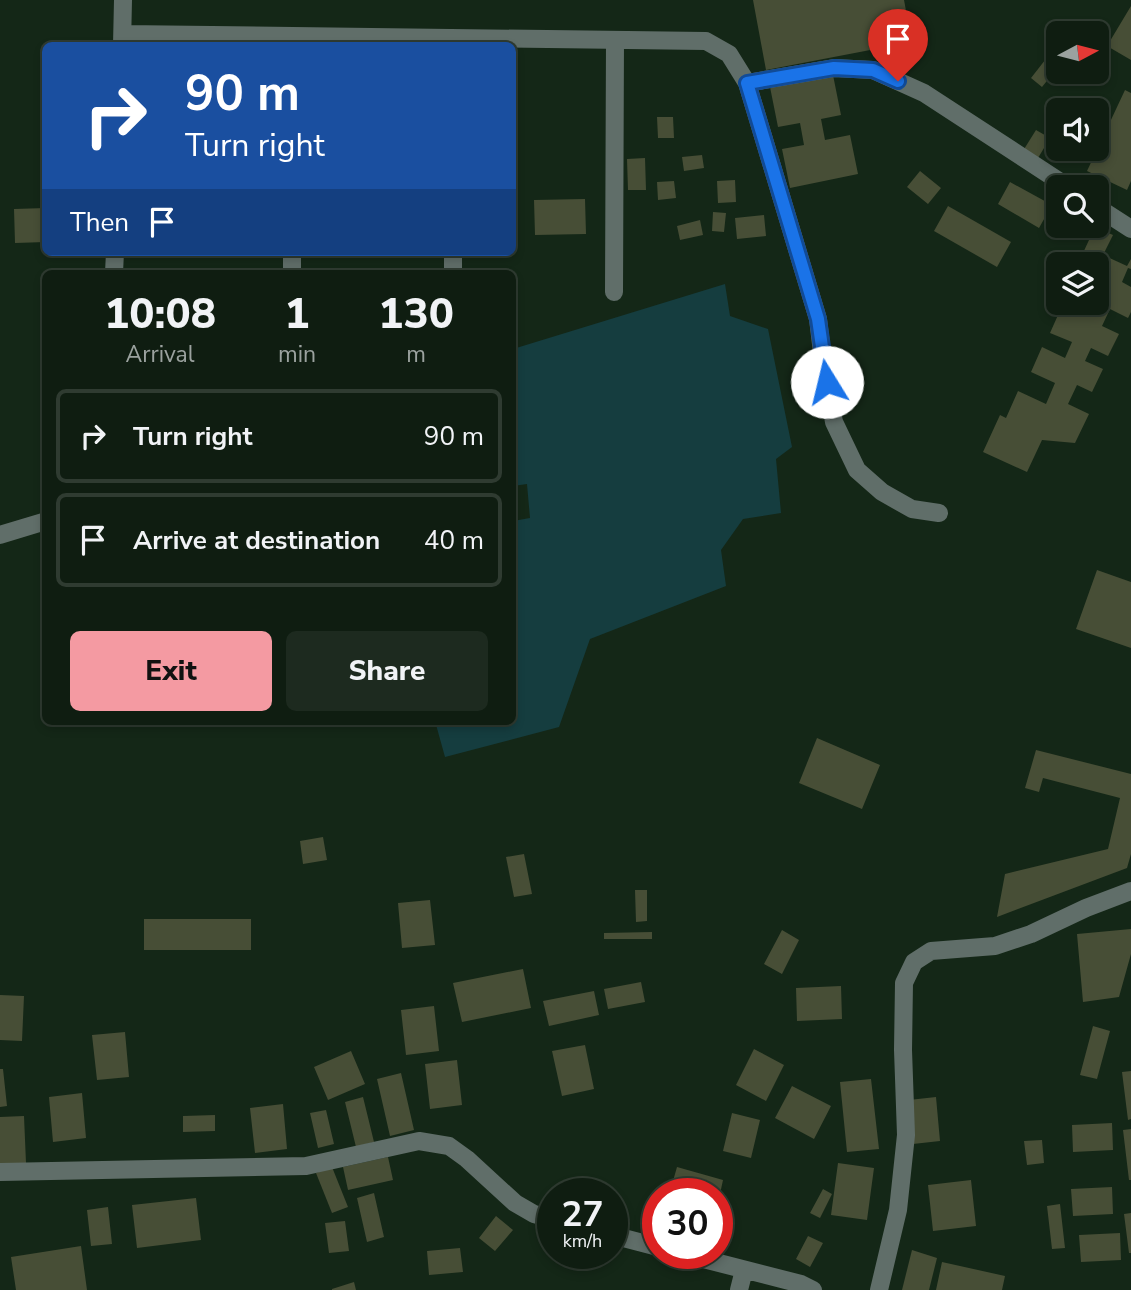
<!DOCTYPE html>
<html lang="en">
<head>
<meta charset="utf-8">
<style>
  body { margin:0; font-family:"Nunito Sans",sans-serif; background:#1d2a1f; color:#f1f3f6; height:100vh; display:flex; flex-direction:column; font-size:26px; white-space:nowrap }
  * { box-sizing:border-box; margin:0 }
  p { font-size:23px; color:#9ba29f }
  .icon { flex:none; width:38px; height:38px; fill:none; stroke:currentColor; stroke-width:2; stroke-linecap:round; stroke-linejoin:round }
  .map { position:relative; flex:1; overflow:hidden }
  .sheet { position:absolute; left:42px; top:270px; width:474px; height:455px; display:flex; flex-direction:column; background:#0f1d11; border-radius:10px; box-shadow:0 4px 10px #0003,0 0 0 2px #2f3b31 }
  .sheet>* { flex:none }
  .guide { position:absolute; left:42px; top:42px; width:474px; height:214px; border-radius:10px; box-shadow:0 4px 10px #0003,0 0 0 2px #2f3b31; background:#1a4fa0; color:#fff; overflow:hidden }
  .needle { width:46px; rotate:83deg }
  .controls { position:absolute; left:1046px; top:21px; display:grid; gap:14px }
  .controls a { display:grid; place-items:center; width:63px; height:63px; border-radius:10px; background:#0f1d11; box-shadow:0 4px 10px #0003,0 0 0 2px #2f3b31; font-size:35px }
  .speed { position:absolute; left:537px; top:1178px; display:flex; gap:14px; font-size:35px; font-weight:700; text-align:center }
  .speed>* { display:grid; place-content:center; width:91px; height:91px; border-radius:50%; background:#0f1d11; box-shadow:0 4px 10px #0003,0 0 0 2px #2f3b31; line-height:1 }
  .speed small { font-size:18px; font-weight:400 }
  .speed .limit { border:10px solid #d22; background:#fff; color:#111 }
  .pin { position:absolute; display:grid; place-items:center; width:60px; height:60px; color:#fff; margin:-72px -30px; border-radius:50% 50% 50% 0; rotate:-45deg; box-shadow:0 0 7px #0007 }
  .pin .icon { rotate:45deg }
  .me { position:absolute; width:77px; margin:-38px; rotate:351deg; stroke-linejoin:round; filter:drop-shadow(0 0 5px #0008) }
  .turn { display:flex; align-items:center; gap:24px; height:147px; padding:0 28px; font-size:32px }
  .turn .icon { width:91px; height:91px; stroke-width:2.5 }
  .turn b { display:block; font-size:49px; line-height:60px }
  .then { display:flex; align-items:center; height:66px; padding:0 28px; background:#0003; gap:14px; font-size:26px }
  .eta { display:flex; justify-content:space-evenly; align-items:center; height:119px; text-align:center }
  .eta b { font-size:42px; font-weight:800; line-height:49px }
  .cta { display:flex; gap:14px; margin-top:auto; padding:14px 28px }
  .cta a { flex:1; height:80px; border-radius:10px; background:#f49aa2; color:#111; font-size:28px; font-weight:800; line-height:80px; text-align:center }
  .cta a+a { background:#1d2a1f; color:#f1f3f6 }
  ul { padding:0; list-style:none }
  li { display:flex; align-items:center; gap:21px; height:94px; margin:0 14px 10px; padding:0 14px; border:4px solid #2f3b31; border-radius:10px }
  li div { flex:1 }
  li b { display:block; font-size:26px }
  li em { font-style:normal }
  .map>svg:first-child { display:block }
</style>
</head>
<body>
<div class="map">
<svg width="1131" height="1290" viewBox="0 0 1131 1290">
  <rect width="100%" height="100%" fill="#142717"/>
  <path fill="#153d3f" d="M 725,284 L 730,316 L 768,329 L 792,447 L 776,459 L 781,513 L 743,519 L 721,550 L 726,586 L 590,639 L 559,727 L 445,757 L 435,721 L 513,721 L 513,521 L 530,518 L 527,484 L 513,486 L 513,349 Z"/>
  <path fill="#474e36" d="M 753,0 L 904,0 L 912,42 L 766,70 Z
    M 1131,6 L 1131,60 L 1107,46 Z
    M 1049,55 L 1059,62 L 1059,66 L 1042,87 L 1031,78 Z
    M 833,75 L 841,115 L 821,119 L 825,140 L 850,135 L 858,174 L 790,188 L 782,149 L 804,145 L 800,123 L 778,127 L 770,87 Z
    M 1125,90 L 1131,93 L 1131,181 L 1127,190 L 1087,171 Z
    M 657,117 L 673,117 L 674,138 L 658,138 Z
    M 1036,130 L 1050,138 L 1035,163 L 1021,154 Z
    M 702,155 L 704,168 L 684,171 L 682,157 Z
    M 645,158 L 646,190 L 628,190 L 627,159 Z
    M 920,171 L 941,188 L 928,204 L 907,187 Z
    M 735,180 L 736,202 L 718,203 L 717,181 Z
    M 674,181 L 676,198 L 658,200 L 657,182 Z
    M 1010,182 L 1052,205 L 1039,228 L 998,204 Z
    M 585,199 L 586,234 L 535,235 L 534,200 Z
    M 948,206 L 1011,242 L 997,267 L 934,231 Z
    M 46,208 L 46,242 L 15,243 L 14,209 Z
    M 713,212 L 726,213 L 724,232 L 712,231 Z
    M 764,215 L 766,236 L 737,239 L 735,218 Z
    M 700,220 L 703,235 L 680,240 L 677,226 Z
    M 1095,227 L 1113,235 L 1103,255 L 1127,266 L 1131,259 L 1131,269 L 1128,268 L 1122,282 L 1131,287 L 1131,312 L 1128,318 L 1110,309 L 1102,326 L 1119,334 L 1108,356 L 1091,348 L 1085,361 L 1103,369 L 1092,392 L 1077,385 L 1068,404 L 1089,414 L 1075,443 L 1042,440 L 1027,472 L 983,452 L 1000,415 L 1006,418 L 1018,391 L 1046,404 L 1055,383 L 1031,372 L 1042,347 L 1065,358 L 1072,342 L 1050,333 L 1062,306 L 1086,317 L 1092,303 L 1097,303 L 1097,264 L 1094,264 L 1097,259 L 1083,253 Z
    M 1097,570 L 1131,582 L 1131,648 L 1076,629 Z
    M 817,738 L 880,765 L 862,809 L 799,783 Z
    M 1036,750 L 1131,774 L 1131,854 L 1127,868 L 997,917 L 1005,874 L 1108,849 L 1120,798 L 1043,778 L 1039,792 L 1025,788 Z
    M 323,837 L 327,860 L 303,864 L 300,841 Z
    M 524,854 L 532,894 L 514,897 L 506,857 Z
    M 635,890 L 647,890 L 647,921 L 636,922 Z
    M 430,900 L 435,945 L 402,948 L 398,903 Z
    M 144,919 L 251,919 L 251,950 L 144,950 Z
    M 1131,929 L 1131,954 L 1119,997 L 1083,1002 L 1077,934 Z
    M 782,930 L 799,940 L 782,974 L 764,964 Z
    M 652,932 L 652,939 L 604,939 L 604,933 Z
    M 523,969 L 531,1008 L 462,1022 L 453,983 Z
    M 641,982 L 645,1002 L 608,1009 L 604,989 Z
    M 841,986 L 842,1019 L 797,1021 L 796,988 Z
    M 594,991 L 599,1015 L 549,1026 L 543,1001 Z
    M 0,995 L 24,996 L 22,1041 L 0,1040 Z
    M 434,1006 L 439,1051 L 406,1055 L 401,1010 Z
    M 1093,1026 L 1110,1031 L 1097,1079 L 1080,1075 Z
    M 125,1032 L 129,1077 L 97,1080 L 92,1035 Z
    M 585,1045 L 594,1089 L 562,1096 L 552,1051 Z
    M 754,1049 L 784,1065 L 766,1101 L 736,1085 Z
    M 351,1051 L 365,1084 L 328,1100 L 314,1067 Z
    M 457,1060 L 462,1105 L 430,1109 L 425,1064 Z
    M 0,1069 L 3,1069 L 7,1106 L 0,1107 Z
    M 1131,1071 L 1131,1119 L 1128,1120 L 1122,1072 Z
    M 401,1073 L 414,1130 L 390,1136 L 377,1079 Z
    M 871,1079 L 879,1149 L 847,1152 L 840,1082 Z
    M 792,1086 L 831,1106 L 814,1139 L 775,1118 Z
    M 82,1093 L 86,1138 L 53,1142 L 49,1097 Z
    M 363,1097 L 374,1142 L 356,1147 L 345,1102 Z
    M 936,1097 L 940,1141 L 913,1144 L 909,1100 Z
    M 283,1104 L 287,1149 L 255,1153 L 250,1108 Z
    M 326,1110 L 334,1144 L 318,1148 L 310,1113 Z
    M 732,1113 L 760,1120 L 751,1158 L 723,1151 Z
    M 215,1115 L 215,1131 L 183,1132 L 183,1116 Z
    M 24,1116 L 26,1163 L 0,1164 L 0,1117 Z
    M 1112,1123 L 1113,1150 L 1073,1152 L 1072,1125 Z
    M 1131,1129 L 1131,1180 L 1129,1180 L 1123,1130 Z
    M 1042,1140 L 1044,1163 L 1027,1165 L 1024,1141 Z
    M 388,1157 L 393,1180 L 348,1190 L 343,1167 Z
    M 838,1163 L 874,1168 L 867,1220 L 831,1215 Z
    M 332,1167 L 348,1207 L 332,1213 L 316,1173 Z
    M 677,1167 L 723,1180 L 720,1194 L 673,1181 Z
    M 971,1180 L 976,1226 L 933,1231 L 928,1185 Z
    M 1112,1187 L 1113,1214 L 1073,1216 L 1071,1189 Z
    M 823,1189 L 832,1194 L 820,1218 L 810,1213 Z
    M 374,1193 L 384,1237 L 367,1242 L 357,1198 Z
    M 196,1198 L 201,1240 L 137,1248 L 132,1205 Z
    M 1060,1204 L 1065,1248 L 1052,1249 L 1047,1206 Z
    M 108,1207 L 112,1244 L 91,1246 L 87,1210 Z
    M 1131,1213 L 1131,1253 L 1129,1253 L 1124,1214 Z
    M 496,1216 L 513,1230 L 495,1251 L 479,1238 Z
    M 345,1221 L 349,1251 L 329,1253 L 325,1223 Z
    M 1120,1233 L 1121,1260 L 1081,1262 L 1079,1235 Z
    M 808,1236 L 823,1243 L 810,1267 L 796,1259 Z
    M 81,1246 L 87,1290 L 16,1290 L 11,1257 Z
    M 460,1248 L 463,1272 L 429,1275 L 427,1251 Z
    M 912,1250 L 937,1258 L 929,1290 L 902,1290 Z
    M 942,1262 L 1005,1276 L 1002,1290 L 936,1290 Z
    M 354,1282 L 356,1290 L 332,1290 L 332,1289 Z"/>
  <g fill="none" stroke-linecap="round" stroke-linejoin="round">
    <path stroke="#606e69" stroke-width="18" d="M 123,34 L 706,41 L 729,54 L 747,83 L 818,319 L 823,361 L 834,422 L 857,470 L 882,492 L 912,509 L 939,513
      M 122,45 L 123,0
      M 747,83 L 834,68 L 873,70 L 924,93 L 1068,187
      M 1097,207 L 1131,229
      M 114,273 L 115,252
      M 292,273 L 292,252
      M 453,273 L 453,252
      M 614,292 L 615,40
      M 0,535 L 46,521
      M 0,1172 L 306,1166 L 419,1141 L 449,1146 L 467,1159 L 515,1203 L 534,1214 L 553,1219
      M 612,1235 L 658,1247
      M 680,1253 L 801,1284 L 813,1290
      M 739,1290 L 744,1270
      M 879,1290 L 898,1210 L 906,1135 L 903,1050 L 904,983 L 914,962 L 931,951 L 995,946 L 1031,934 L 1086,908 L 1131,891"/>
  </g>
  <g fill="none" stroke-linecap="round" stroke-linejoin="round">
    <g stroke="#114b97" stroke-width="18">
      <path id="route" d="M 827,382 L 818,319 L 747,83 L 834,68 L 873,70 L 898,81"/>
    </g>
    <use href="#route" stroke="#1a73e8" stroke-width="12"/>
  </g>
</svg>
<div class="controls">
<a><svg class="needle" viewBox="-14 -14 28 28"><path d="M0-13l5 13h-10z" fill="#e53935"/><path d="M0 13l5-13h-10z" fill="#9ba29f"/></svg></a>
<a><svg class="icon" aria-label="sound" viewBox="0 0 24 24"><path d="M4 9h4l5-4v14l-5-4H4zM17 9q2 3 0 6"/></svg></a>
<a><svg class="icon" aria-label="search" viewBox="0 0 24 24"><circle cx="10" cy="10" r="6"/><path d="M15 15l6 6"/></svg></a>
<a><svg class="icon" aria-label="layers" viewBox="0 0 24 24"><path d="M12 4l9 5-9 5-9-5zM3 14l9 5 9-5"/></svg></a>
</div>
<div class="speed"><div>27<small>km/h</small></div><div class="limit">30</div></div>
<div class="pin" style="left:898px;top:81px;background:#d93025"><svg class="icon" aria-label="arrive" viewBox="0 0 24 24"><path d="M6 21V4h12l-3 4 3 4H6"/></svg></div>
<svg class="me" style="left:827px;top:382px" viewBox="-20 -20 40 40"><circle r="19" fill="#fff"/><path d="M0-13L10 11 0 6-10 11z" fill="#1a73e8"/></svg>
<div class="guide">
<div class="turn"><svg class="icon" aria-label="right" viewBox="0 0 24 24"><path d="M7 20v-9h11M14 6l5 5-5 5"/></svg><div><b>90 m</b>Turn right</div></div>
<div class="then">Then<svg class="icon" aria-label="arrive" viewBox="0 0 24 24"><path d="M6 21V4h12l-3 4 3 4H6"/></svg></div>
</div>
<section class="sheet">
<div class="eta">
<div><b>10:08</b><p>Arrival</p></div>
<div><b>1</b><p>min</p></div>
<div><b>130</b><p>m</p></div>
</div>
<ul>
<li><svg class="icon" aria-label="right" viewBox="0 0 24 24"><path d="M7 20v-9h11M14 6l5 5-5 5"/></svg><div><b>Turn right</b></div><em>90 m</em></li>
<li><svg class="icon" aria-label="arrive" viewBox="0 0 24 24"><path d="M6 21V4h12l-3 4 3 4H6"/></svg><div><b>Arrive at destination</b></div><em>40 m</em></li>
</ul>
<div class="cta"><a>Exit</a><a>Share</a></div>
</section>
</div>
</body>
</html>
